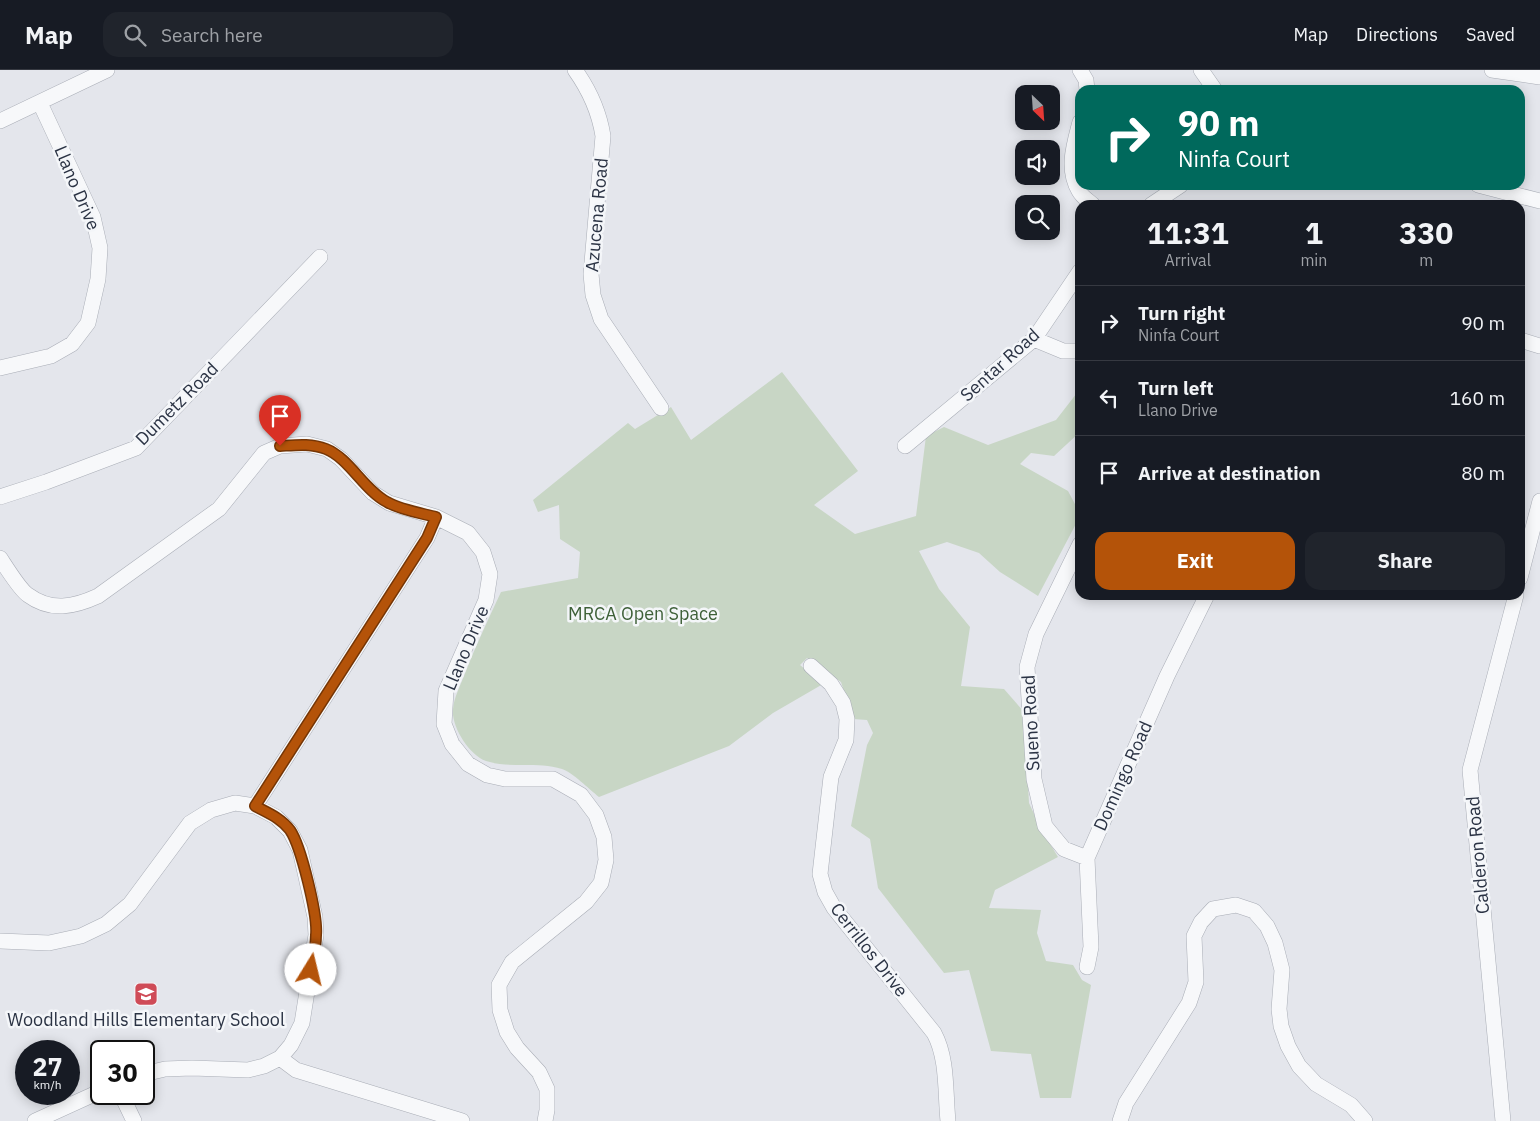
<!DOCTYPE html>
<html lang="en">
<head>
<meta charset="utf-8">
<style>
  body { margin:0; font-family:"IBM Plex Sans",sans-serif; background:#20242c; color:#f1f3f6; height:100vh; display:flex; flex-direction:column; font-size:19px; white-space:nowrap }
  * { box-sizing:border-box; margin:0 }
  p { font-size:16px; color:#9ea1a6 }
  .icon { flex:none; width:28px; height:28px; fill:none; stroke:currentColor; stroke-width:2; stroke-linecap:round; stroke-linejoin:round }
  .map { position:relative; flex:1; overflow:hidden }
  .drawer { position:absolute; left:1075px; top:130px; width:450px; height:400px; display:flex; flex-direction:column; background:#171b24; border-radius:15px; box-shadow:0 2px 12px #0003 }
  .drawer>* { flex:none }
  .top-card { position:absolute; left:1075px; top:15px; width:450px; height:105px; border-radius:15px; box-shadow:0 2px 12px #0003; background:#00695c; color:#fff; overflow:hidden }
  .needle { width:32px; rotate:155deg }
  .buttons { position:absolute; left:1015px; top:15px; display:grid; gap:10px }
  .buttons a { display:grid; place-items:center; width:45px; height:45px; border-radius:10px; background:#171b24; box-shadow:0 2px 12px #0003; font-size:25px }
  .speed { position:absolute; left:15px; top:970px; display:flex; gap:10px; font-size:25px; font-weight:700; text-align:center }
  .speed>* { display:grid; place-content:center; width:65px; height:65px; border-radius:50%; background:#171b24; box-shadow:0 2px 12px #0003; line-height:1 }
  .speed small { font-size:12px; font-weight:400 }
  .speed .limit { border:2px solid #111; border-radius:8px; background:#fff; color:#111 }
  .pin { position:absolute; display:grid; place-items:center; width:42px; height:42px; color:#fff; margin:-51px -21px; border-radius:50% 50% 50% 0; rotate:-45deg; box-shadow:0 0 5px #0007 }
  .pin .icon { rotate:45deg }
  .me { position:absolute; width:55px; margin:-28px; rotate:9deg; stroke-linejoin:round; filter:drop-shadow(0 0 4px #0008) }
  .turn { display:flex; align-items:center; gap:18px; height:105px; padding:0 20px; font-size:22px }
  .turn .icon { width:65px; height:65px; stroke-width:2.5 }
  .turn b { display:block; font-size:35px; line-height:42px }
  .eta { display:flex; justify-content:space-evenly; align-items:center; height:85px; text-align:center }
  .eta b { font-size:30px; font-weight:700; line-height:35px }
  .cta { display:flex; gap:10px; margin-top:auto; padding:10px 20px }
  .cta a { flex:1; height:58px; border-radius:15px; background:#b45309; color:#fff; font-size:20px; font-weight:700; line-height:58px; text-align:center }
  .cta a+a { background:#20242c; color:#f1f3f6 }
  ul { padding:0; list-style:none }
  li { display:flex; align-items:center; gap:15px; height:75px; padding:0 20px; border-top:1px solid #363941 }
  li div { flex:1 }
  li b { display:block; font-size:19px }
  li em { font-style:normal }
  header { display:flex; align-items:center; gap:30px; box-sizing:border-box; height:70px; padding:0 25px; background:#171b24; border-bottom:1px solid #363941 }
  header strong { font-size:24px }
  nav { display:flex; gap:28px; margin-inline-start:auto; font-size:18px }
  .search { width:350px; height:45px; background:#20242c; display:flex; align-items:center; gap:12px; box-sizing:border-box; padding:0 18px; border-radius:15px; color:#9ea1a6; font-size:19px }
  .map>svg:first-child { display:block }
</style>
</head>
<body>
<header>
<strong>Map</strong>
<div class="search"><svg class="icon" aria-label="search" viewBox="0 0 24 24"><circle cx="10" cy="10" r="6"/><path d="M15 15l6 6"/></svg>Search here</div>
<nav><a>Map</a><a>Directions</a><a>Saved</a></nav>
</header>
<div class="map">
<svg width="1540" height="1051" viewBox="0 0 1540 1051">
  <rect width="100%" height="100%" fill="#e4e6ec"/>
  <path fill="#c8d6c5" d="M 782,302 L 858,401 L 814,435 L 855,464 L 916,446 L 926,366 L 944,357 L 988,375 L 1056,350 L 1080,319 L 1080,362 L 1054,386 L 1031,383 L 1020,394 L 1068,421 L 1076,436 L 1078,450 L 1038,526 L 1000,502 L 979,483 L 947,472 L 919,481 L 939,519 L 970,557 L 961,616 L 1004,619 L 1024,642 L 1029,733 L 1041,759 L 1058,787 L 995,820 L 989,838 L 1041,840 L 1037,863 L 1046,891 L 1073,895 L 1082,910 L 1091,915 L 1071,1028 L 1040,1028 L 1031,984 L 991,981 L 969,900 L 944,903 L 878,818 L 870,769 L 851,756 L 867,675 L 873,663 L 867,650 L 853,649 L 841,612 L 807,588 L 800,595 L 823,614 L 773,643 L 729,676 L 599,727 C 589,719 572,702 562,699 C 537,691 511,699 486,691 C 469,685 451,656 453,639 C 454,628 460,616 464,606 C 475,577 488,550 501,522 L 578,508 L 580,482 L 560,469 L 559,435 L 538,442 L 533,430 L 628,353 L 635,359 L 671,337 L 691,370 Z"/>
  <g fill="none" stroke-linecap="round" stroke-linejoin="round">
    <g stroke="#a9adb6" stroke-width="16">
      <path id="minor" d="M 575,0 C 590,21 599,41 603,66 L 591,204 L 593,225 L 601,249 L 661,338
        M 1080,0 L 1086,10 L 1087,20
        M 1201,0 L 1215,20
        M 1492,0 L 1540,7
        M 0,51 L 107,0
        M 1080,52 C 1074,75 1066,99 1079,121 C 1082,127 1089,131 1093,135
        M 1478,115 L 1540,131
        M 1151,135 L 1181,115
        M 1034,269 L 1063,281 L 1080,281
        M 1520,270 L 1540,276
        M 0,298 L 51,286 L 72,274 L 88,253 L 98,209 L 100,178 L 93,147 L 40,33
        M 905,376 L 1034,269 L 1080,201
        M 0,427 L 46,412 L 136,378 L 320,187
        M 1080,474 L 1036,564 L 1027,597 L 1034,709 L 1045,756 L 1064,779 L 1087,788
        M 0,488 C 6,497 20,520 28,525 C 51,542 74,537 98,526 L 219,439 L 264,383 L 280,376 L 307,374 L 327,379 L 341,389 L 373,423 L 389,433 L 436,447 L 468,463 L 483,482 L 490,504 L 486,530 L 446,621 L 444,654 L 452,674 L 468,694 L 487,705 L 505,709 L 553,709 L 581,725 L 596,745 L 604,767 L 606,790 L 601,813 L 586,832 L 512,892 L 499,915 L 500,940 L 507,962 L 517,978 L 539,1002 L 547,1019 L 547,1040 L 545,1051
        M 1520,508 L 1540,431
        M 811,596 L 831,614 L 843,633 L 847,649 L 846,670 L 831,707 L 820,804 L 825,822 L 834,838 L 934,963 C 948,989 945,1022 948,1051
        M 255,736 L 427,468 L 436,447
        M 0,871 L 49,873 L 81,866 L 106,854 L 130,834 L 190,753 L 211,740 L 235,733 L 255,736 L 276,747 L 290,761 L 300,780 L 315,847 L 316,865 L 302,953 L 291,975 L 280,988 L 264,996 L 248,1000 L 192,998 L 165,999 L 144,1004
        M 1087,897 L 1091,877 L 1087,788 L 1167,606 L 1207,525
        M 280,988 L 296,1000 L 462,1051
        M 121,1024 L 134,1051
        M 35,1051 L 101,1021
        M 1120,1051 L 1126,1033 L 1189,933 L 1196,912 L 1194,866 L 1201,852 L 1213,839 L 1236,835 L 1254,841 L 1267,856 L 1275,873 L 1282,900 L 1279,939 L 1281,956 L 1288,976 L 1299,996 L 1316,1014 L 1351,1035 L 1365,1051
        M 1503,1051 L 1470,700 L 1516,525"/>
    </g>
    <use href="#minor" stroke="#f7f8fa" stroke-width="15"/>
  </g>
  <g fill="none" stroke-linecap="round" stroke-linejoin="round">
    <g stroke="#753606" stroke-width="12">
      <path id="route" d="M 280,376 C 296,375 311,373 326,379 C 349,388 364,420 387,432 C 401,440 420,443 436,447 L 427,468 L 255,736 C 268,743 281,748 290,760 C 301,776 318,846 316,865 C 316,877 313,889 311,900"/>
    </g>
    <use href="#route" stroke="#b45309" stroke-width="9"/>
  </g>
  <defs>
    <g id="school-square" transform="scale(1.25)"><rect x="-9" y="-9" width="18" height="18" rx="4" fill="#cf4b57" stroke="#f4f6f9"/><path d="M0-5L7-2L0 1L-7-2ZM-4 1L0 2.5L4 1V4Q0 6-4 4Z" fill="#fff"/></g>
  </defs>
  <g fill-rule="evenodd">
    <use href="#school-square" x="146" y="924"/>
  </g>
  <g text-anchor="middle" stroke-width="5" stroke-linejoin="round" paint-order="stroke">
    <g font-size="18" fill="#2b3344" stroke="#f4f6f9">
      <text transform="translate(77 118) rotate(67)" y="6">Llano Drive</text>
      <text transform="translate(597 145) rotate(-85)" y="6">Azucena Road</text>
      <text transform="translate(1000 295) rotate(-42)" y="6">Sentar Road</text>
      <text transform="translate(177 334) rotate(-45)" y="6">Dumetz Road</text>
      <text transform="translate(466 578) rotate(-67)" y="6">Llano Drive</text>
      <text transform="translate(1031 653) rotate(-93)" y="6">Sueno Road</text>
      <text transform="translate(1123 706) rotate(-66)" y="6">Domingo Road</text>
      <text transform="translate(1478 785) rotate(-95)" y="6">Calderon Road</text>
      <text transform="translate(869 880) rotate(52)" y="6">Cerrillos Drive</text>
    </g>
    <g font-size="18" fill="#3e6038" stroke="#f4f6f9">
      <text x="643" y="550">MRCA Open Space</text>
    </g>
    <g font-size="18" fill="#2b3344" stroke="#f4f6f9">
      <text x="146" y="956">Woodland Hills Elementary School</text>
    </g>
  </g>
</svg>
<div class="buttons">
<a><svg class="needle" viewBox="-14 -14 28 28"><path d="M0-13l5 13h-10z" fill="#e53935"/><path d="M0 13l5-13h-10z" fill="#9ea1a6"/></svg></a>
<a><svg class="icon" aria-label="sound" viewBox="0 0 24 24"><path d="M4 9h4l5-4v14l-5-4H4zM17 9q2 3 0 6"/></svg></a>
<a><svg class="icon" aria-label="search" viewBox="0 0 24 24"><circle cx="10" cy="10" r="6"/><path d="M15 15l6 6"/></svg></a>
</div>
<div class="speed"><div>27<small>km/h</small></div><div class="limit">30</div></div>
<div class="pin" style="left:280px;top:376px;background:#d93025"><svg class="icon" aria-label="arrive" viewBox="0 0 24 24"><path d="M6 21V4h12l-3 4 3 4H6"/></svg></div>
<svg class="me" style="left:311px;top:900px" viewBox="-20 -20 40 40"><circle r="19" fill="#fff"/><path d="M0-13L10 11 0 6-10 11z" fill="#b45309"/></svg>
<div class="top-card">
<div class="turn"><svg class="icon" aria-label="right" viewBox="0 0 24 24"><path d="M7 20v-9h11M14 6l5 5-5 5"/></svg><div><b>90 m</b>Ninfa Court</div></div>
</div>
<section class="drawer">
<div class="eta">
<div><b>11:31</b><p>Arrival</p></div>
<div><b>1</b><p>min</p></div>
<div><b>330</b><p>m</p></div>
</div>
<ul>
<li><svg class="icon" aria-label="right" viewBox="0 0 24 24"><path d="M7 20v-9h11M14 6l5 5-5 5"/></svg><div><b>Turn right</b><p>Ninfa Court</p></div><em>90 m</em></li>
<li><svg class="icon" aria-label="left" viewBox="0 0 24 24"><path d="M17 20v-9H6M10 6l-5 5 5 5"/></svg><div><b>Turn left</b><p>Llano Drive</p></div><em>160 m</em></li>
<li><svg class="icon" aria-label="arrive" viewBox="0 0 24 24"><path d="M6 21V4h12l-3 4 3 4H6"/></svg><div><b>Arrive at destination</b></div><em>80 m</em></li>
</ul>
<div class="cta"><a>Exit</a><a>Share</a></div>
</section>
</div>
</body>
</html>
